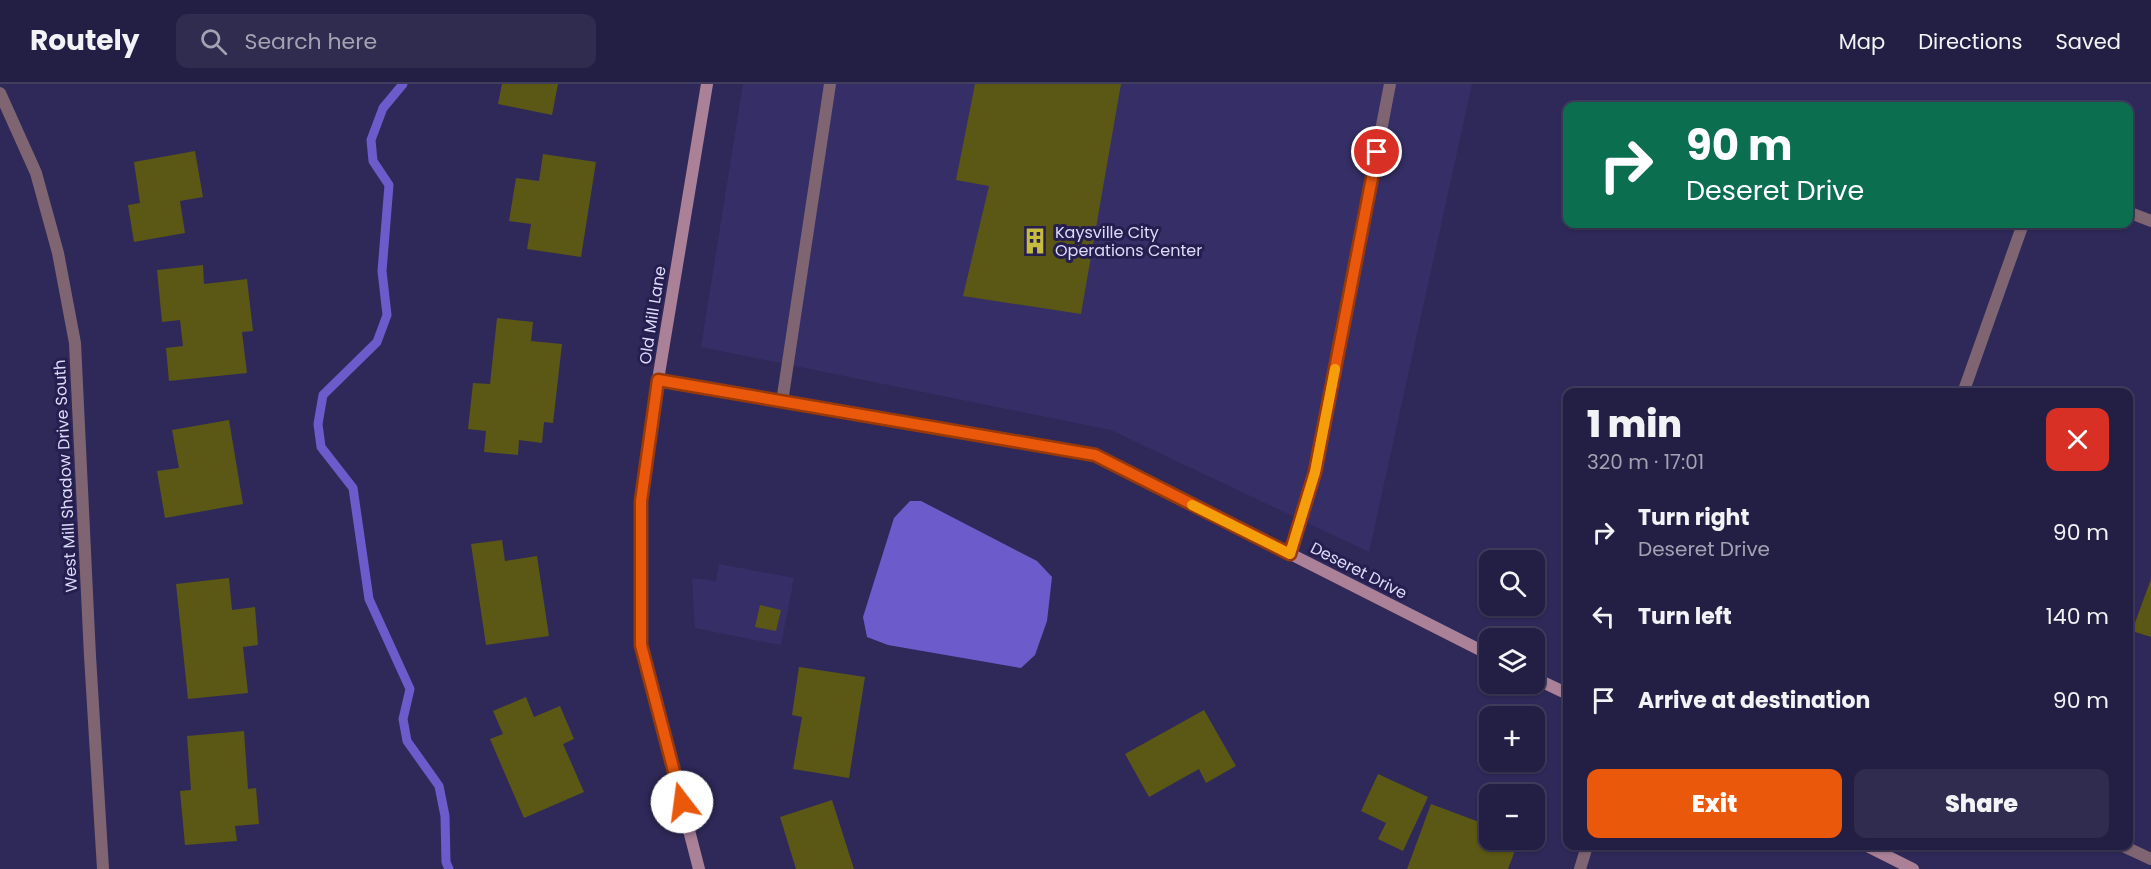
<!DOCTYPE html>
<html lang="en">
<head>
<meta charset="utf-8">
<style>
  body { margin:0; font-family:Poppins,sans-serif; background:#2f2c4f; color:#f1f3f6; height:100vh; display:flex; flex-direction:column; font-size:22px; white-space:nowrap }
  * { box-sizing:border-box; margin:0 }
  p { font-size:20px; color:#a3a2b2 }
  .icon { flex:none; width:33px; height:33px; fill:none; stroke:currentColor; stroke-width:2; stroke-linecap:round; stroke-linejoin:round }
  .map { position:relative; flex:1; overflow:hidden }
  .panel { position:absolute; left:1563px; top:304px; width:570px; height:462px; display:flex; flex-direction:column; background:#231f44; border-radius:12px; box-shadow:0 2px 4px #0004,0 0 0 2px #403d5d }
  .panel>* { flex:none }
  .guide { position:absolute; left:1563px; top:18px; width:570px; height:126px; border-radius:12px; box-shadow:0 2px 4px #0004,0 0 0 2px #403d5d; background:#0b6e4f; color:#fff; overflow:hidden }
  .tools { position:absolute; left:1479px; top:466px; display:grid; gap:12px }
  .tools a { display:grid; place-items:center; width:66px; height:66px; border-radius:12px; background:#231f44; box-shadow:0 2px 4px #0004,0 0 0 2px #403d5d; font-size:30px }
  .pin { position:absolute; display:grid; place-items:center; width:51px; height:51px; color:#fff; margin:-26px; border:3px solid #fff; border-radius:50%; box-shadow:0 2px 6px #0007 }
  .me { position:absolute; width:66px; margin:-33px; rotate:345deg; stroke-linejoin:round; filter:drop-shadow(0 0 4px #0008) }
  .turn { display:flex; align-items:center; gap:21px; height:126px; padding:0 24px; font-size:27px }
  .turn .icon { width:78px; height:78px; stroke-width:2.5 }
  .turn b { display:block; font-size:42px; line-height:51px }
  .round { display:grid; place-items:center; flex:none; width:63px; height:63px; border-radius:12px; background:#2f2c4f }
  .head { display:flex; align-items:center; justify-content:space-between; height:102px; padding:0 24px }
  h1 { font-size:36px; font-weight:800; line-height:45px }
  .action { display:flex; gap:12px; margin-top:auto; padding:12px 24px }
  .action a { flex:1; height:69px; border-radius:12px; background:#ea580c; color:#fff; font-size:24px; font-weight:800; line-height:69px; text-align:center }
  .action a+a { background:#2f2c4f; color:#f1f3f6 }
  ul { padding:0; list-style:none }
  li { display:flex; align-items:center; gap:18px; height:84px; padding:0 24px }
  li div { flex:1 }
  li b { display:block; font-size:22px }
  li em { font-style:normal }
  header { display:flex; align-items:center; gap:36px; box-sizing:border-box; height:84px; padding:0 30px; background:#231f44; border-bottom:2px solid #403d5d }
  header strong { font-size:28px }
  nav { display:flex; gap:33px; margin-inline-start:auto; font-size:21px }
  .search { width:420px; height:54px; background:#2f2c4f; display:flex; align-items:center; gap:15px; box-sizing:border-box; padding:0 21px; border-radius:12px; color:#a3a2b2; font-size:22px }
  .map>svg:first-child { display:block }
</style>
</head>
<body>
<header>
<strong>Routely</strong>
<div class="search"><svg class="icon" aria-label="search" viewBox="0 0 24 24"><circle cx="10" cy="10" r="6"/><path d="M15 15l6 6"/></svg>Search here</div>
<nav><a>Map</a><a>Directions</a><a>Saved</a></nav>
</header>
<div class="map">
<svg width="2151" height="785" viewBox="0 0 2151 785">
  <rect width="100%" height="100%" fill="#2f295a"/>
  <path fill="#362f67" d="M 743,0 L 1472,0 L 1369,468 L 1111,346 L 701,263 Z
    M 719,480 L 794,494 L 781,561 L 695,544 L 692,494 L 716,497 Z"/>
  <path fill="#6c5ccb" d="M 910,417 L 921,417 L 1037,477 L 1052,493 L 1047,537 L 1035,571 L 1021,584 L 888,561 L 867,553 L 863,533 L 894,434 Z"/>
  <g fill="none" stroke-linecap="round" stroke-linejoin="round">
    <path stroke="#6c5ccb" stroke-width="9" d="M 403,0 L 383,24 L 371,56 L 373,77 L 389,101 L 382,187 L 387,231 L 377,258 L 323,311 L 318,340 L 321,363 L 353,404 L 369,515 L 410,605 L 403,635 L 407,657 L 439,702 L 445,732 L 446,778 L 449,785"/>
  </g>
  <path fill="#5b5714" d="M 502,0 L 558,0 L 552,31 L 498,20 Z
    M 975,0 L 1121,0 L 1081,230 L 963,212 L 989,102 L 956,96 Z
    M 195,67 L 203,113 L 180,117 L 185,149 L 134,158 L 128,121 L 140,119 L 134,78 Z
    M 543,70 L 596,78 L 581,173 L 527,165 L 531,140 L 509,137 L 516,94 L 539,97 Z
    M 203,181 L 204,200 L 247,195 L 253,247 L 242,248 L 247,289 L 169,297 L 166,264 L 183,262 L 180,236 L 162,238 L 157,186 Z
    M 497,234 L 533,238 L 531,257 L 562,260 L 553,339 L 544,338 L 542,359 L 519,356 L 518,371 L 484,368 L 486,347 L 468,345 L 473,299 L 490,300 Z
    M 229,336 L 243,420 L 165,434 L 157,387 L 179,384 L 172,346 Z
    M 502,456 L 505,477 L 537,472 L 549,552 L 486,561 L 471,460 Z
    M 229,494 L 232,526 L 255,523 L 258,561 L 243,563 L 248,609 L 188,615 L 176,500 Z
    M 2151,495 L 2151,553 L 2132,547 Z
    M 760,521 L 781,526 L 776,547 L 755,543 Z
    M 799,583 L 865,593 L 849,694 L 793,685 L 802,633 L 792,631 Z
    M 526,613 L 534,633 L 560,622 L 574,655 L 563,660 L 584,708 L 524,734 L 490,655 L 503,650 L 493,627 Z
    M 1204,626 L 1236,682 L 1206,699 L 1199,685 L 1149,713 L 1125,670 Z
    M 244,647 L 248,705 L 256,704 L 259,740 L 235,742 L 237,757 L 185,761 L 180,707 L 191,706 L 187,652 Z
    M 1378,690 L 1428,713 L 1403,767 L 1378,755 L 1386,739 L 1361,727 Z
    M 832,716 L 854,785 L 796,785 L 780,733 Z
    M 1431,720 L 1490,742 L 1490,756 L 1519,756 L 1508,785 L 1407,785 Z"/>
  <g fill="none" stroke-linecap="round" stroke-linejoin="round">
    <path stroke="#7f6572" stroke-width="12" d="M 2128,128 L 2151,137
      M 1963,309 L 2023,140
      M 782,318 L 830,0
      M 1290,470 L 1315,388 L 1390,0
      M 2123,762 L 2151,775"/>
    <path stroke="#7f6572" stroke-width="12" d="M 0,9 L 36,89 L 58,169 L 75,259 L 90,572 L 103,785
      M 1580,785 L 1587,762"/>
    <path stroke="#aa8197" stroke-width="12" d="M 658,296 L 1095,371 L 1490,571
      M 1534,594 L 1568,610
      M 1867,762 L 1913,785
      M 699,785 L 641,561 L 641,417 L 658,296 L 707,0"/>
  </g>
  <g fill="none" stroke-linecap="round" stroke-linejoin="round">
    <g stroke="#983908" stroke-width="15">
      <path id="route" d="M 682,718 L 641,561 L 641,417 L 658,296 L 1095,371 L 1290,470 L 1315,388 L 1377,68"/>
    </g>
    <use href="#route" stroke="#ea580c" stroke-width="10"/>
    <path stroke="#f59e0b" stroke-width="10" d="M 1192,421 L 1290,470 L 1315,388 L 1335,285"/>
  </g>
  <defs>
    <g id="building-bare" transform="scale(2.07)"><path d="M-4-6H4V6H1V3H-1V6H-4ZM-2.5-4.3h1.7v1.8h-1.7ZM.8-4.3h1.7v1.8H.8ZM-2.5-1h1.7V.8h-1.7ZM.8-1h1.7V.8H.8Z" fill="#c4bd3e" stroke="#261e4f" stroke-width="2.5" paint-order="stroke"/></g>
  </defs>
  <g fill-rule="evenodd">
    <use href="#building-bare" x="1035" y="157"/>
  </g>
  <g text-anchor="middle" stroke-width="6" stroke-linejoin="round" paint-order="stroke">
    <g font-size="16" fill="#dbdbfa" stroke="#261e4f" text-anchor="start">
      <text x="1055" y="154">Kaysville City<tspan x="1055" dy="18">Operations Center</tspan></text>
    </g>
    <g font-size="16" fill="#dbdbfa" stroke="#261e4f">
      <text transform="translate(652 231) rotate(-81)" y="6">Old Mill Lane</text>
      <text transform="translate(65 392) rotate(-93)" y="6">West Mill Shadow Drive South</text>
      <text transform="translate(1359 486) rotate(27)" y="6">Deseret Drive</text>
    </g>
  </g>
</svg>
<div class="tools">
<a><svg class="icon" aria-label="search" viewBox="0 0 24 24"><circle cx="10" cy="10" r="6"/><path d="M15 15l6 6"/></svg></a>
<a><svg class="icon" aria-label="layers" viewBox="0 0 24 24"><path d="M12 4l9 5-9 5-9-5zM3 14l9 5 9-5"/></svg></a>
<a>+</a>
<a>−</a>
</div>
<div class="pin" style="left:1377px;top:68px;background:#d93025"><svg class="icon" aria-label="arrive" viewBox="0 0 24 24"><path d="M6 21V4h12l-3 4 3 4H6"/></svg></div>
<svg class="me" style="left:682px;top:718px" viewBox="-20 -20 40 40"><circle r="19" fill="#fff"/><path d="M0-13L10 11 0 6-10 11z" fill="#ea580c"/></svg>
<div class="guide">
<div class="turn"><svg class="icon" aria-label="right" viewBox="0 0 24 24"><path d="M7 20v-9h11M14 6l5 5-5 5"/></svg><div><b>90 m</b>Deseret Drive</div></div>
</div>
<section class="panel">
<div class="head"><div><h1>1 min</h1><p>320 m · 17:01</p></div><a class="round" style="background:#d93025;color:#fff"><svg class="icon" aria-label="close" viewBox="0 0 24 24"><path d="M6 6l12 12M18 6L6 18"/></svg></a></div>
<ul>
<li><svg class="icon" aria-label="right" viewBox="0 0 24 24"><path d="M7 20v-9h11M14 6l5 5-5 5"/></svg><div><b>Turn right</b><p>Deseret Drive</p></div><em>90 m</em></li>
<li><svg class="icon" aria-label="left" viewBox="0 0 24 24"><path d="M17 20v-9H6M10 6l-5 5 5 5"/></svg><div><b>Turn left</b></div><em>140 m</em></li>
<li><svg class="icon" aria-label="arrive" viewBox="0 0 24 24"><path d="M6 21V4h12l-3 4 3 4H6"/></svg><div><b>Arrive at destination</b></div><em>90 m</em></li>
</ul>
<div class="action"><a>Exit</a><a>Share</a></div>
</section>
</div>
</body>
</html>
